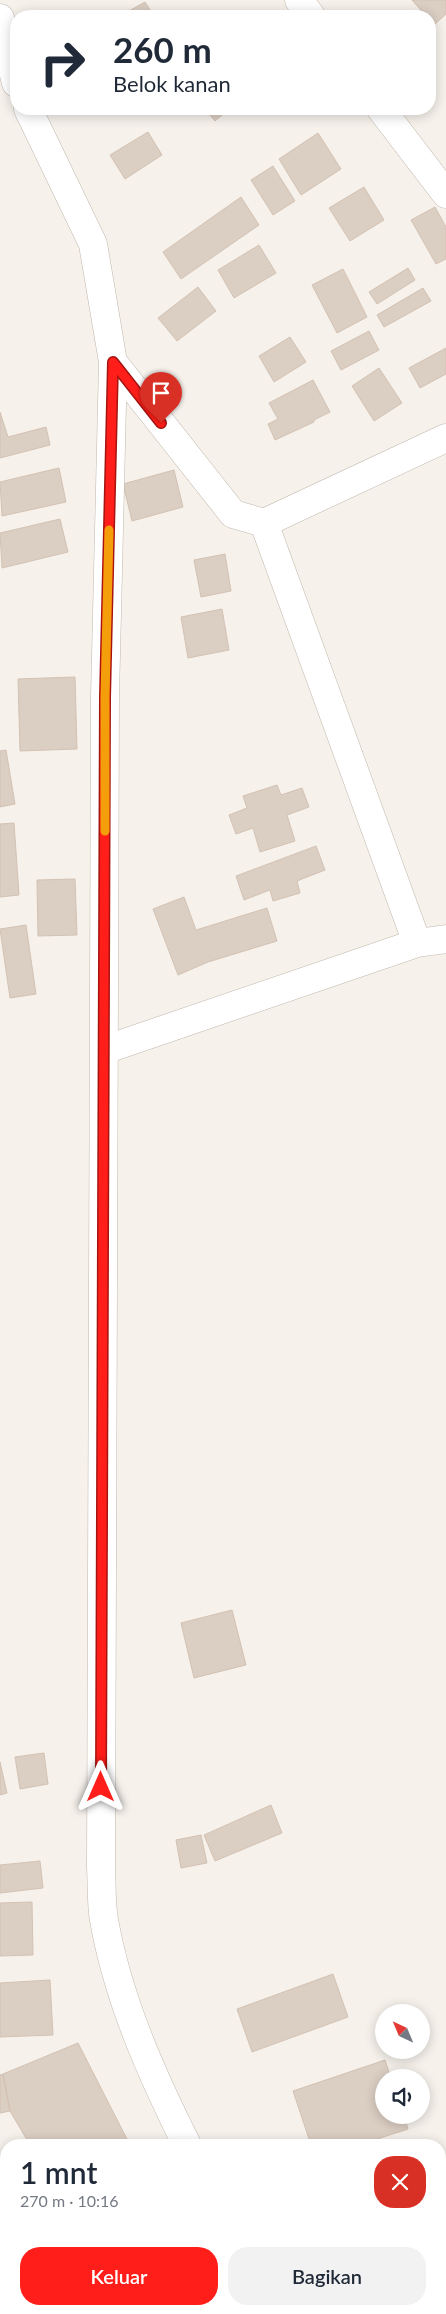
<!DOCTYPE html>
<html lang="id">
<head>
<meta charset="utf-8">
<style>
  body { margin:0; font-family:Lato,sans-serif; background:#f2f2f3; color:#1f2937; height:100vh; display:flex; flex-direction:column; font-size:19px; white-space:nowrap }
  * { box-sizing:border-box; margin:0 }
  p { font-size:16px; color:#747a83 }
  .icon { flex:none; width:28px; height:28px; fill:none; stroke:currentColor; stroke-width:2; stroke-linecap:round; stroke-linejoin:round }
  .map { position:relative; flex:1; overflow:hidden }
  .side { position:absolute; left:0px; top:2139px; width:446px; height:176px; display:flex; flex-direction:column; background:#fff; border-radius:20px 20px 0 0; box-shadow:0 2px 12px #0003 }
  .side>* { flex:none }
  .hud { position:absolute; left:10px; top:10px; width:426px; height:105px; border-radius:20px; box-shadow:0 2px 12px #0003; background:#fff; color:#1f2937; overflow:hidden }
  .needle { width:32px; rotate:316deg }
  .buttons { position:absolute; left:375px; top:2004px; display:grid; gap:10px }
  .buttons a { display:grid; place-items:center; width:55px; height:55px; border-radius:50%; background:#fff; box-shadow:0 2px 12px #0003; font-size:25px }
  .pin { position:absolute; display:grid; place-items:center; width:42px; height:42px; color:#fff; margin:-51px -21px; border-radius:50% 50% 50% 0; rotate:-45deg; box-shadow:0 0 5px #0007 }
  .pin .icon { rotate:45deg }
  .me { position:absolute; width:55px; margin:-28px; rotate:0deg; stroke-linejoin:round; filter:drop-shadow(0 0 4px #0008) }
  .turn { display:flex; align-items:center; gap:18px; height:105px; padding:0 20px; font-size:22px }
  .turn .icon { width:65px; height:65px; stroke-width:2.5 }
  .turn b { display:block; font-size:35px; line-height:42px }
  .round { display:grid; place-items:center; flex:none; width:52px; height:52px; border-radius:20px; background:#f2f2f3 }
  .overview { display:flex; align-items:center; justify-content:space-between; height:85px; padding:0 20px }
  h1 { font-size:30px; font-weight:600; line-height:38px }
  .cta { display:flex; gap:10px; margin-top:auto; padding:10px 20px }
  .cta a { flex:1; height:58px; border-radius:20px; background:#ff1e19; color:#fff; font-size:20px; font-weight:600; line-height:58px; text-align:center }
  .cta a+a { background:#f2f2f3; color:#1f2937 }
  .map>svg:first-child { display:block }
</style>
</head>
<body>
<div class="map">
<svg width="446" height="2314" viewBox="0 0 446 2314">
  <rect width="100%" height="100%" fill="#f6f1eb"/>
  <path fill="#d9eab3" d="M 446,2235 L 446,2314 L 402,2314 L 400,2309 L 440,2309 L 440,2237 Z"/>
  <path fill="#dbcec3" stroke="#d3c2b3" d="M 412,0 L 446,0 L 446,14 L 434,25 L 430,21 L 430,16 L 426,16 Z
    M 145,2 L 154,16 L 120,16 Z
    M 205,109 L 229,109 L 215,121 Z
    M 148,132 L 162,155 L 125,179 L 110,155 Z
    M 318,133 L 341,169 L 301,195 L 279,159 Z
    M 273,166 L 295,201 L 273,215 L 251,180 Z
    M 364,187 L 384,220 L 350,241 L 329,208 Z
    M 241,197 L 259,225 L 181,279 L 163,252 Z
    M 435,207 L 446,227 L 446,259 L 436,264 L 411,220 Z
    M 259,245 L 276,273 L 234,298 L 218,270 Z
    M 408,268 L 415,280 L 377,304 L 369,292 Z
    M 343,269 L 367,317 L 337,333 L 312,285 Z
    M 198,287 L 216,311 L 177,341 L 158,318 Z
    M 423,288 L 431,301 L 384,327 L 377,315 Z
    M 369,331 L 379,350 L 341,370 L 331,351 Z
    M 290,337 L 306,362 L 274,382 L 259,356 Z
    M 446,348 L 446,374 L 420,388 L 409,368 Z
    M 379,368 L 402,403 L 374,421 L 352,386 Z
    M 313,380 L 330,412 L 314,420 L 314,422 L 275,440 L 268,424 L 278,419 L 269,403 Z
    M 0,412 L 8,437 L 46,427 L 50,445 L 0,458 Z
    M 59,468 L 66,502 L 2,516 L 0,482 Z
    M 174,470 L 183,507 L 132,521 L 123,484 Z
    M 60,519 L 68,552 L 2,568 L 0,533 Z
    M 225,554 L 231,591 L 201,597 L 194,560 Z
    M 222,609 L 229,650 L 188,658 L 181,617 Z
    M 75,677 L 77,749 L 20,751 L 18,679 Z
    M 6,750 L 15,804 L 0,807 L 0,751 Z
    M 277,785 L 281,795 L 302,788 L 309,807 L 287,815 L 295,841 L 260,852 L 253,828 L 236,834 L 229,815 L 247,808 L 243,796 Z
    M 14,823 L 19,895 L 0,897 L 0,824 Z
    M 316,846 L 325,870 L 297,881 L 300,893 L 273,901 L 270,890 L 244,900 L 236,876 Z
    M 75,879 L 77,935 L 38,936 L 37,880 Z
    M 184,897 L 196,930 L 267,908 L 277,941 L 208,962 L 178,975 L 153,909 Z
    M 26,925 L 36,994 L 10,998 L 0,929 Z
    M 232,1610 L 246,1665 L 194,1678 L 181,1623 Z
    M 44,1753 L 48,1784 L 20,1789 L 15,1757 Z
    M 0,1762 L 7,1793 L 0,1795 Z
    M 271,1805 L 282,1833 L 215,1861 L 204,1835 Z
    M 201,1835 L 207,1863 L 181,1868 L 176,1840 Z
    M 40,1861 L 43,1888 L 0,1893 L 0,1865 Z
    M 32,1902 L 33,1955 L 0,1956 L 0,1903 Z
    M 333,1974 L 348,2017 L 252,2052 L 237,2009 Z
    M 50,1980 L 53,2035 L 0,2037 L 0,1983 Z
    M 78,2043 L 130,2145 L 30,2145 L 10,2111 L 3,2074 Z
    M 385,2060 L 391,2078 L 384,2078 L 384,2115 L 404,2115 L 408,2129 L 359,2145 L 311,2145 L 293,2091 Z
    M 3,2074 L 10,2111 L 0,2113 L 0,2075 Z
    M 1,2237 L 6,2239 L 6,2257 L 0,2255 Z
    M 0,2298 L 6,2298 L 6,2309 L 57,2309 L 57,2314 L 0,2314 Z"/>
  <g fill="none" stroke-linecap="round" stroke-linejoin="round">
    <g stroke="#c2b8ad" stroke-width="29">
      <path id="minor" d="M 299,0 L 311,16
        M 0,18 L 16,83
        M 28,109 L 93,244 L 113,362 L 105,697 L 101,1867 C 102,1885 101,1903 104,1920 C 118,1999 151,2073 187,2145
        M 381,109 L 446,194
        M 113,362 L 233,514 L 264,523 L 446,438
        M 264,523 L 417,943
        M 104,1050 L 417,943 L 446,939
        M 102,2314 L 103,2309"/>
    </g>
    <g stroke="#e7b067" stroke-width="29">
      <path id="major" d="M 0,2191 L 6,2194
        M 252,2309 L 263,2314"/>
    </g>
    <use href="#minor" stroke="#fff" stroke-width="28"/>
    <use href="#major" stroke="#ffd69b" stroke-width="28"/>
  </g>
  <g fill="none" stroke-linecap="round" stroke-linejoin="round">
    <g stroke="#a61410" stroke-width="12">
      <path id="route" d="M 101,1787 L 105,697 L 113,362 L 161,423"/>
    </g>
    <use href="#route" stroke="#ff1e19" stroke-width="9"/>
    <path stroke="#f59e0b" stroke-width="9" d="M 105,831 L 105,697 L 109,530"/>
  </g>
</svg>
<div class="buttons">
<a><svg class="needle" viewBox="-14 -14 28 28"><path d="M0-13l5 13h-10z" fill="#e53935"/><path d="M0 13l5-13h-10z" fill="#747a83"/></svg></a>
<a><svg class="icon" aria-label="sound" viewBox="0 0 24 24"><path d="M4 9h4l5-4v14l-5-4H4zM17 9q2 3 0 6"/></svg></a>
</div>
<div class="pin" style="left:161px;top:423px;background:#d93025"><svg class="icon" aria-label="arrive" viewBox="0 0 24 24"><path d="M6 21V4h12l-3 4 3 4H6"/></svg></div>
<svg class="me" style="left:101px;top:1787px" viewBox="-20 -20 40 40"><path d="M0-17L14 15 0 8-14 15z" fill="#ff1e19" stroke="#fff" stroke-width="4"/></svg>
<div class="hud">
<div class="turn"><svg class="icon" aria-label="right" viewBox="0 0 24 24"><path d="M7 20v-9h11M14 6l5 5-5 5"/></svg><div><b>260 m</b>Belok kanan</div></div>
</div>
<section class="side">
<div class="overview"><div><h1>1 mnt</h1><p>270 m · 10:16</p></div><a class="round" style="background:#d93025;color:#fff"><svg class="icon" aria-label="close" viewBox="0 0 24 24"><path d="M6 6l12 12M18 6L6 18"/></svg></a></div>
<div class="cta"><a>Keluar</a><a>Bagikan</a></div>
</section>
</div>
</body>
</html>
